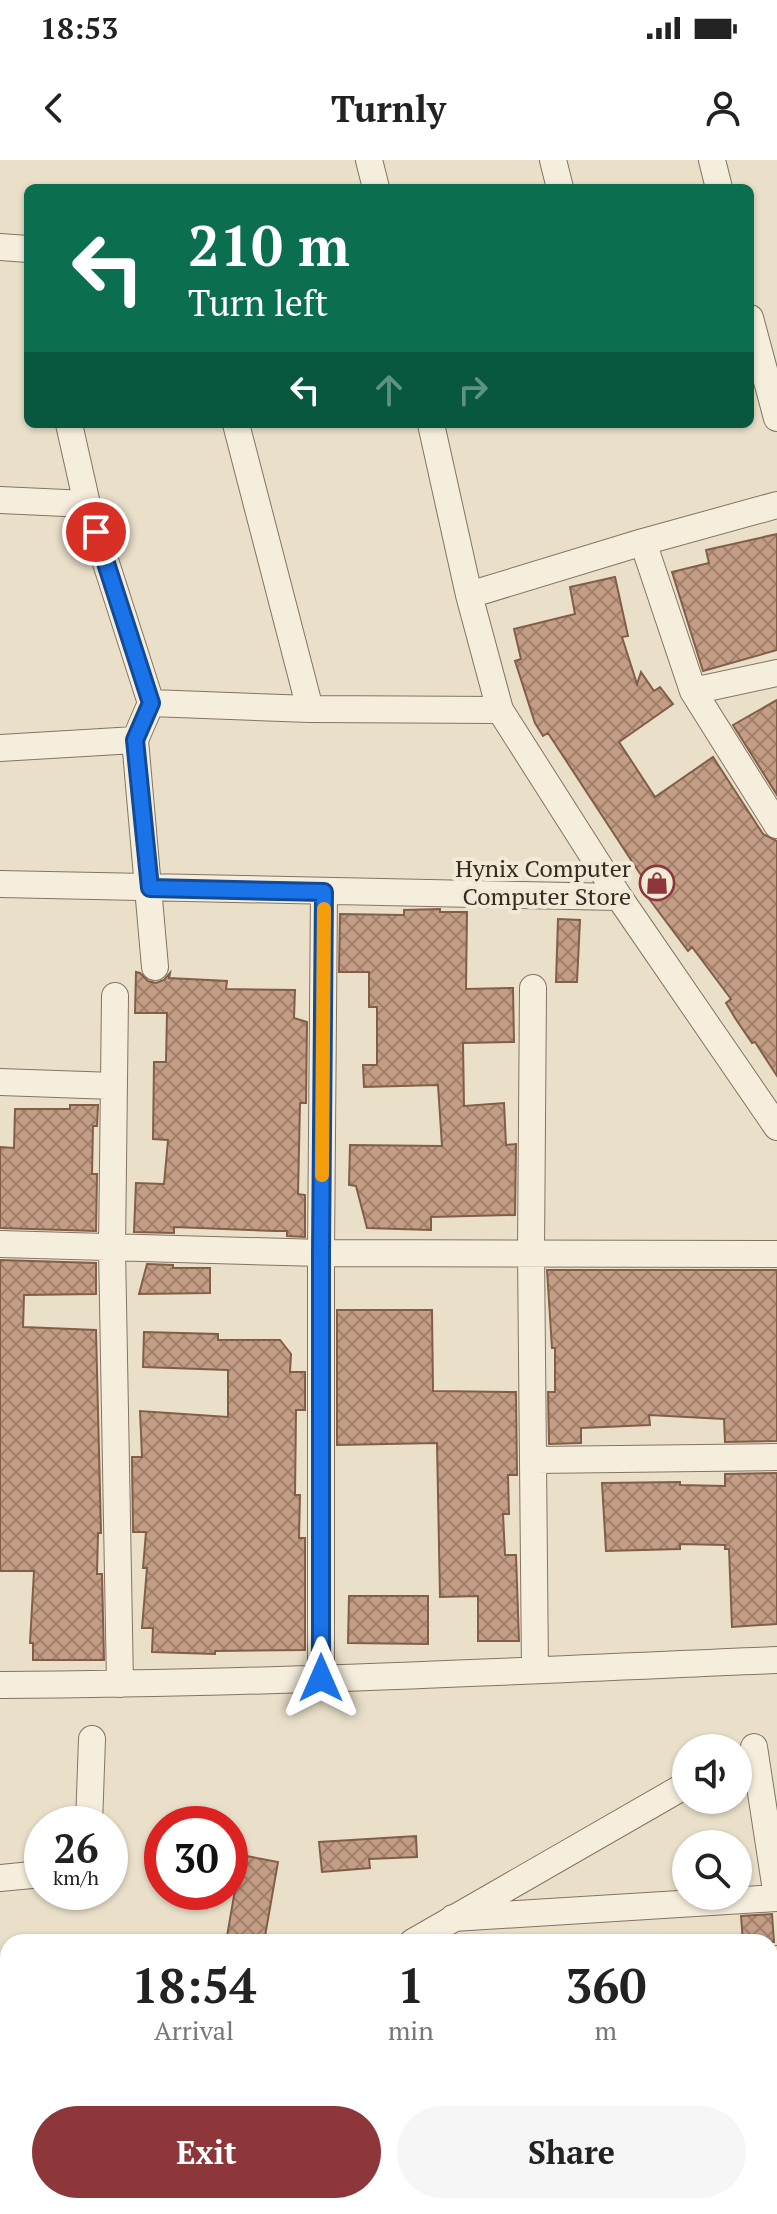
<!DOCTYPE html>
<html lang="en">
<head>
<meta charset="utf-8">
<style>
  body { margin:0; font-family:"PT Serif",serif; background:#f6f6f6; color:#222; height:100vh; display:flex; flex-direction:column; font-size:30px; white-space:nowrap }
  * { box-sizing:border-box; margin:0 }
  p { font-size:26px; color:#767676 }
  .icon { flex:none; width:44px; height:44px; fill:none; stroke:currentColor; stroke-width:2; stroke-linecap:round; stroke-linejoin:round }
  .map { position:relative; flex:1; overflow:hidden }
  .sheet { position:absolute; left:0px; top:1774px; width:778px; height:280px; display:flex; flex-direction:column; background:#fff; border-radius:24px 24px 0 0; box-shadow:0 2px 6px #0004 }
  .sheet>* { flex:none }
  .guide { position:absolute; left:24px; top:24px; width:730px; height:244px; border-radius:12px; box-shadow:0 2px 6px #0004; background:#0b6e4f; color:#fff; overflow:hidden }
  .tools { position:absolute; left:672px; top:1574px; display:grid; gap:16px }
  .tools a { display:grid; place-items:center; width:80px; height:80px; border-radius:50%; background:#fff; box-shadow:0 2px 6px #0004; font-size:40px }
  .speed { position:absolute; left:24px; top:1646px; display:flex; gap:16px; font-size:40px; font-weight:700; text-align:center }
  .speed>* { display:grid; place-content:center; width:104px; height:104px; border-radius:50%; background:#fff; box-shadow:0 2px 6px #0004; line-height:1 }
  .speed small { font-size:20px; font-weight:400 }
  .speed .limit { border:12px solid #d22; background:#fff; color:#111 }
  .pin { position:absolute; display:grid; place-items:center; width:68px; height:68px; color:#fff; margin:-34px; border:4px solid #fff; border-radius:50%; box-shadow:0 2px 8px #0007 }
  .me { position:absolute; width:88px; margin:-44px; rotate:0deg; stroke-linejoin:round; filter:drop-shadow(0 0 6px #0008) }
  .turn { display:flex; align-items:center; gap:28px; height:168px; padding:0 32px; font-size:36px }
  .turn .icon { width:104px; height:104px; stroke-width:2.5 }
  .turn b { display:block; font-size:56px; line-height:68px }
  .lanes { display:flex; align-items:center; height:76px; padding:0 32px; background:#0003; justify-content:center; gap:40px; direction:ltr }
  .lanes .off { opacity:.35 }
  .eta { display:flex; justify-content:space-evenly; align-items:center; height:136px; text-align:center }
  .eta b { font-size:48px; font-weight:800; line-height:56px }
  .button { display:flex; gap:16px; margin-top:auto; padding:16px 32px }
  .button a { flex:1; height:92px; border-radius:48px; background:#8e373a; color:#fff; font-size:32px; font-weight:800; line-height:92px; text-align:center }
  .button a+a { background:#f6f6f6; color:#222 }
  .status { display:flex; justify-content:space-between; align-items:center; height:56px; padding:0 40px; background:#fff; direction:ltr }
  .status svg { height:22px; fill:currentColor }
  header { display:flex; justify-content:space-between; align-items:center; height:104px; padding:0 32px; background:#fff; font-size:36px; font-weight:800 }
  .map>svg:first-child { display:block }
</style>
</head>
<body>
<div class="status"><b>18:53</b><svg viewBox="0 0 49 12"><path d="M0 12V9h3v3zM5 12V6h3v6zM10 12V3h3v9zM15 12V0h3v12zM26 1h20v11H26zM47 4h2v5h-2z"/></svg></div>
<header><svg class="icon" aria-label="back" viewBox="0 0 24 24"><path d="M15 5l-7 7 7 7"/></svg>Turnly<svg class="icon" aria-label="person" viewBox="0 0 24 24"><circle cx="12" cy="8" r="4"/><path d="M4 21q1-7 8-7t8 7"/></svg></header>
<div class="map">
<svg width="777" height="2054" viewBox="0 0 777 2054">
  <defs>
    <pattern id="building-cross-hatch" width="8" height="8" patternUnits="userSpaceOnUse" patternTransform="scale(2)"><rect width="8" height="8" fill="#c49d85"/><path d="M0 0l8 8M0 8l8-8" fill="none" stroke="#a0806c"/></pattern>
  </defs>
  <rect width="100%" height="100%" fill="#eae0ca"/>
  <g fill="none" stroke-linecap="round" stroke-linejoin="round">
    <path stroke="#728d85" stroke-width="8" d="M 0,1939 L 8,1943
      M 208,2046 L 214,2054"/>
  </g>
  <path fill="url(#building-cross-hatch)" stroke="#825e49" stroke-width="2" d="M 777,374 L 777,490 L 703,511 L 672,412 L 709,403 L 706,390 Z
    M 615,417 L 628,476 L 622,477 L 637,524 L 641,512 L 654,531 L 660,527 L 673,544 L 619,582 L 655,637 L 713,597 L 763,674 L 777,681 L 777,916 L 755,882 L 752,883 L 737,861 L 726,843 L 731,839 L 692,787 L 688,791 L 647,736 L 652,732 L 548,573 L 543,576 L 535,563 L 515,501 L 521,499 L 514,469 L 575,454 L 570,427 Z
    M 777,540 L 777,635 L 733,565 Z
    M 440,749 L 440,752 L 467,752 L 466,829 L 513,828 L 514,882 L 463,883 L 464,946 L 504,943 L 506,985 L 516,984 L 515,1055 L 431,1057 L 431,1070 L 367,1068 L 356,1026 L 349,1025 L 350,985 L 442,986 L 438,925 L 364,927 L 363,905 L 377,905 L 377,847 L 369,847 L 369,812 L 339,812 L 340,754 L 404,755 L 404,750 Z
    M 558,759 L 580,760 L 577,822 L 556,822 Z
    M 136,812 L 140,813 L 148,821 L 156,823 L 164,820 L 170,813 L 169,818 L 227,821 L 226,829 L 295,830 L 294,858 L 307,862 L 306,943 L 300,943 L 298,1034 L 305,1035 L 305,1077 L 287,1076 L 287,1071 L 275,1071 L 174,1067 L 174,1073 L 134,1072 L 136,1023 L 164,1024 L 168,980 L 153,979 L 154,902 L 166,902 L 167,853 L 135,853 Z
    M 70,945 L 98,945 L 97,966 L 93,966 L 92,1014 L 97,1014 L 96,1071 L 0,1068 L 0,987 L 14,988 L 15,949 L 70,949 Z
    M 0,1100 L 96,1103 L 96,1134 L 24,1135 L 23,1167 L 96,1170 L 101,1373 L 98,1373 L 97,1414 L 102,1414 L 104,1500 L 33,1500 L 33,1483 L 30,1483 L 34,1411 L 0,1411 Z
    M 147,1104 L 173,1105 L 173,1108 L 210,1108 L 210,1133 L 139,1134 Z
    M 547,1110 L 777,1110 L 777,1281 L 725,1282 L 724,1259 L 649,1255 L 650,1265 L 581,1268 L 581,1283 L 549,1284 L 548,1232 L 555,1232 L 555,1188 L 552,1188 Z
    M 337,1150 L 432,1150 L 433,1231 L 516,1232 L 517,1315 L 508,1315 L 509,1354 L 503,1354 L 505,1395 L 516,1395 L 519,1481 L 478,1481 L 478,1436 L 440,1437 L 437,1283 L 337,1285 Z
    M 144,1172 L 218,1174 L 218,1180 L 280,1180 L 291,1194 L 290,1212 L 305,1212 L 305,1250 L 296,1250 L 295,1335 L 300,1335 L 299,1378 L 305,1378 L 305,1490 L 215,1491 L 215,1494 L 152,1492 L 153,1468 L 142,1468 L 147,1408 L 143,1408 L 146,1372 L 133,1372 L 132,1297 L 142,1297 L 140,1251 L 228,1257 L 228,1210 L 143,1207 Z
    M 777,1313 L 777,1464 L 732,1467 L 729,1389 L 725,1389 L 725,1385 L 680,1384 L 680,1389 L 606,1391 L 602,1323 L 680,1322 L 680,1325 L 725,1326 L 725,1314 Z
    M 349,1436 L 428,1436 L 428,1484 L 348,1483 Z
    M 416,1676 L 417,1697 L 369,1699 L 370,1708 L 322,1712 L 319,1682 Z
    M 241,1695 L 278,1702 L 264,1782 L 226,1782 Z
    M 772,1754 L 774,1782 L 743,1782 L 741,1756 Z"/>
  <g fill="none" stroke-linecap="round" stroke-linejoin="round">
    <g stroke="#857361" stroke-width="28">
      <path id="minor" d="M 369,0 L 376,28
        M 553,0 L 560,28
        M 712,0 L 719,28
        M 0,87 L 28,89
        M 750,158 L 777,258
        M 69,264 L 87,344 L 151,543
        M 236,264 L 310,549
        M 431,264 L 469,435 L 500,550 L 619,737 L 777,967
        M 0,340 L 87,344
        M 643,382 L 693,531 L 777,665
        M 469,435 L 643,382 L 777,345
        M 693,531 L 777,513
        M 135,580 L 155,807
        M 0,588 L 135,580 L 151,543 L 310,549 L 500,550
        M 0,724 L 619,737
        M 533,828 L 531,1092 L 535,1510
        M 115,836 L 112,1089 L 120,1524
        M 0,922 L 114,926
        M 0,1084 L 321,1093 L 777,1094
        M 535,1300 L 777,1297
        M 321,1518 L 321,1093 L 324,732
        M 0,1525 C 259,1524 518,1511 777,1500
        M 754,1587 L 777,1737
        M 89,1664 L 92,1579
        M 0,1718 L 42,1714
        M 453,1758 L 777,1738
        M 413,1782 L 686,1625
        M 770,1800 L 777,1799
        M 360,2046 L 362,2054
        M 536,2046 L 537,2054
        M 744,2046 L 745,2054
        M 175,2054 L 179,2046"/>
    </g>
    <use href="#minor" stroke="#f6eedd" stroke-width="26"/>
  </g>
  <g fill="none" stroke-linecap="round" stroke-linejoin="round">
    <g stroke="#114b97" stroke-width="20">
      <path id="route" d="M 96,372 L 151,543 L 135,580 L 150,728 L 324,732 L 321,1093 L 321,1518"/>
    </g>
    <use href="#route" stroke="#1a73e8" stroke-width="14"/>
    <path stroke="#f59e0b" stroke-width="14" d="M 322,1015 L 324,749"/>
  </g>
  <defs>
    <g id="shop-ring" transform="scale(1.8)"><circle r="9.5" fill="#f2ead9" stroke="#8e373a" stroke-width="1.5"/><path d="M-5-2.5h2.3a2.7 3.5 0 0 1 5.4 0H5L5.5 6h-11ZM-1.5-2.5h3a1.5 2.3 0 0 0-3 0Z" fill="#8e373a"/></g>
  </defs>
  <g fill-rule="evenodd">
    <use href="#shop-ring" x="657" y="723"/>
  </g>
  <g text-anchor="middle" stroke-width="8" stroke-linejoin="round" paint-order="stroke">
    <g font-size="24" fill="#382c22" stroke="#f2ead9" text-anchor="end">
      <text x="631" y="717">Hynix Computer<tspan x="631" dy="28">Computer Store</tspan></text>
    </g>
  </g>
</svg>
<div class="tools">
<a><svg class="icon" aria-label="sound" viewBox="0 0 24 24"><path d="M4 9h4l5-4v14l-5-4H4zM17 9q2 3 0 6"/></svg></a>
<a><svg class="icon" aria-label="search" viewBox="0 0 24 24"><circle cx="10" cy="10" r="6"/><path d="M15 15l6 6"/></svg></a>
</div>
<div class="speed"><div>26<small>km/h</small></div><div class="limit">30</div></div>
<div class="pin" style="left:96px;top:372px;background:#d93025"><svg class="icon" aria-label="arrive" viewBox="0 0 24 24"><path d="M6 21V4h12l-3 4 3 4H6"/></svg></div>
<svg class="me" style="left:321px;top:1518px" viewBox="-20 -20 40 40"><path d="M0-17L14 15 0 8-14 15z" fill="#1a73e8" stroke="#fff" stroke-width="4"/></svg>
<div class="guide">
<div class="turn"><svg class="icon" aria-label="left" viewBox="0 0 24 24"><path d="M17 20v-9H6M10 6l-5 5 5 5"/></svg><div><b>210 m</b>Turn left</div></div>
<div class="lanes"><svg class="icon" aria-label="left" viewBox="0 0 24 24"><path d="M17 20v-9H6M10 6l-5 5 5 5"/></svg><svg class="icon off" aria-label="ahead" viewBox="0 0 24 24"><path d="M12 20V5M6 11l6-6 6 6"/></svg><svg class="icon off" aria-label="right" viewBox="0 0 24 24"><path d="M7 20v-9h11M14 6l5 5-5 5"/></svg></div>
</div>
<section class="sheet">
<div class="eta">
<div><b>18:54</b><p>Arrival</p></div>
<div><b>1</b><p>min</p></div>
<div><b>360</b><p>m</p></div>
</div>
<div class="button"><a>Exit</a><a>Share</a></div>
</section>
</div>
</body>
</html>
